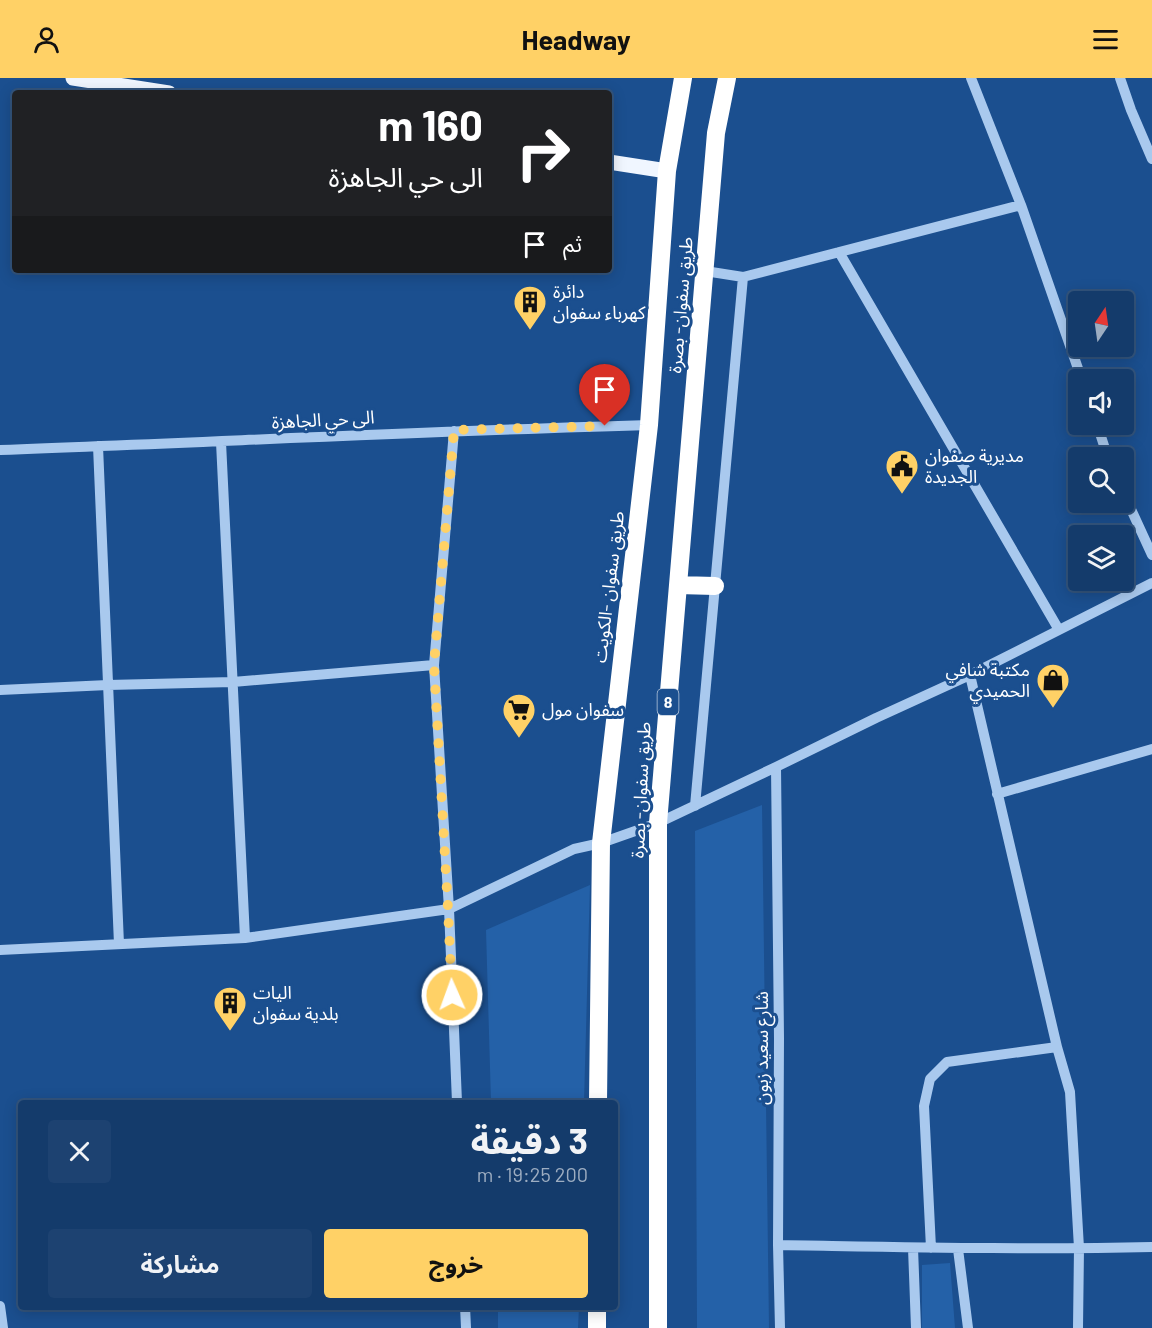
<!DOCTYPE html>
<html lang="ar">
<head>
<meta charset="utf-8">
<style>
  body { margin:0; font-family:Barlow,"Noto Sans Arabic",sans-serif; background:#1d4271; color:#f1f3f6; direction:rtl; height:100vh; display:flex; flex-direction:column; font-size:22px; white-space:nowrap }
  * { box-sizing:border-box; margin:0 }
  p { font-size:20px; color:#9dadc1 }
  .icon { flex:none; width:33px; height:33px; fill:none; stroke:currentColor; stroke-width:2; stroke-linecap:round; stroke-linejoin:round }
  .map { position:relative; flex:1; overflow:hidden; direction:ltr }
  .details { position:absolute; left:18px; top:1022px; width:600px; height:210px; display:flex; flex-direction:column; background:#143b6b; border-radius:6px; box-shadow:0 3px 15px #0003,0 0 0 2px #33557e; direction:rtl }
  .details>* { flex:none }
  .top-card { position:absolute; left:12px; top:12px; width:600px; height:183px; border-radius:6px; box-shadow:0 3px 15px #0003,0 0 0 2px #33557e; direction:rtl; background:#202124; color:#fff; overflow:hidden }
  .needle { width:39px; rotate:13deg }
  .fabs { position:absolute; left:1068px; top:213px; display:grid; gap:12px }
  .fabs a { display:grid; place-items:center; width:66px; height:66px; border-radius:6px; background:#143b6b; box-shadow:0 3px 15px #0003,0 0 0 2px #33557e; font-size:30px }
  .pin { position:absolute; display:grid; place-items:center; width:51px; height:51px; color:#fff; margin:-62px -26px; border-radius:50% 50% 50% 0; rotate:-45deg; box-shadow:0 0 6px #0007 }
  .pin .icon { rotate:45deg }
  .me { position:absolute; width:66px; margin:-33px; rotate:358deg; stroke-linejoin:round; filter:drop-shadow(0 0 4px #0008) }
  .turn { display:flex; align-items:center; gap:21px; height:126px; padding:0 30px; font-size:27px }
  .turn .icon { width:78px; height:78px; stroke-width:2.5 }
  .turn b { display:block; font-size:42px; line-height:51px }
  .then { display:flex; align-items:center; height:57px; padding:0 30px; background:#0003; gap:12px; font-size:22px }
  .round { display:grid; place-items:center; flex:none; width:63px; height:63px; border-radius:6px; background:#1d4271 }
  .summary { display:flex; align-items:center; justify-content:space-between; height:102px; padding:0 30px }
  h1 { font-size:36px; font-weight:700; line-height:45px }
  .primary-button { display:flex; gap:12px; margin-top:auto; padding:12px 30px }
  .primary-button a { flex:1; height:69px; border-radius:6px; background:#ffd166; color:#111; font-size:24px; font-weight:700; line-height:69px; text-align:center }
  .primary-button a+a { background:#1d4271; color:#f1f3f6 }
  header { display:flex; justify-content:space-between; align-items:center; height:78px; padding:0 30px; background:#ffd166; color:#111; font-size:27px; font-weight:700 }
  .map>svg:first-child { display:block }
</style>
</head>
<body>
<header><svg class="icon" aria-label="menu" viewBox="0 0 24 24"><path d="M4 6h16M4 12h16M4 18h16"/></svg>Headway<svg class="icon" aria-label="person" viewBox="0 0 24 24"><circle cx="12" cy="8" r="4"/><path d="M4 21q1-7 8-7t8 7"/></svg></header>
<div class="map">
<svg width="1152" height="1250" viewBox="0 0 1152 1250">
  <rect width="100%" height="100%" fill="#1b4f8f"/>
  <path fill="#2461a8" d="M 762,727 L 769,1250 L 697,1250 L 695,753 Z
    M 590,807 L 584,1024 L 491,1024 L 486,852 Z
    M 950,1185 L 955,1250 L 922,1250 L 922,1187 Z
    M 498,1229 L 579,1229 L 578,1250 L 498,1250 Z"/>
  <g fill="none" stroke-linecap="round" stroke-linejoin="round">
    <path stroke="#a9c9ee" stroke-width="10" d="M 971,0 L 1021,127 L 1082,302
      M 1120,0 L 1131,32 L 1152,81
      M 839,174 L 1059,552
      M 705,193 L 743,199 L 1021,127
      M 1097,346 L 1108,380
      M 454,353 L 434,587 L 449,831 L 457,1024
      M 221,364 L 245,860
      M 98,368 L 119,866
      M 0,372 C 216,364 432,353 649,347
      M 1124,416 L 1152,477
      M 970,597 L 1057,969 L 1070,1014 L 1079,1170 L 1078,1250
      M 0,612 L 108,607 L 233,604 L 434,587
      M 776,689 L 779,960 L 778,1167 L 780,1250
      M 997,716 L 1152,671
      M 695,728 L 743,199
      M 0,872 L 245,860 L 449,831 L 574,771 L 601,765 L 658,745 L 776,689 L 876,640 L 970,597 L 1152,505
      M 778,1167 C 903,1169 1027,1172 1152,1169
      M 913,1170 L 916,1250
      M 931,1170 L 924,1028 L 930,1001 L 947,984 L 1057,969
      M 958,1171 L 968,1250
      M 0,1228 L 3,1250
      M 465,1228 L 466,1250"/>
    <path stroke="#f0f6ff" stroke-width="15" d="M 73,0 L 169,15
      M 609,84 L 667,93"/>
    <path stroke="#fff" stroke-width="18" d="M 678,507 L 715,508
      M 598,1024 L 601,765 L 649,347 L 667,93 L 683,0
      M 597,1250 L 597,1228
      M 658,1250 L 658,745 L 716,55 L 727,0"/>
  </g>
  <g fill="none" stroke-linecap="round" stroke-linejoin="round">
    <path stroke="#ffd166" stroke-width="10" stroke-dasharray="0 18" d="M 452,917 L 448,831 L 434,587 L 454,352 L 605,348"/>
  </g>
  <defs>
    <g id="building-pin" transform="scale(1.725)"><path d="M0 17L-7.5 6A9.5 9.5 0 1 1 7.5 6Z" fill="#ffd166" stroke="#1b4f8f"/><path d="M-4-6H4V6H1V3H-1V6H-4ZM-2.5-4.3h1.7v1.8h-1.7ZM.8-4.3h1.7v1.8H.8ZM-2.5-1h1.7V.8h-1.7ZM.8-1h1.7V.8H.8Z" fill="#111"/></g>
    <g id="civic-pin" transform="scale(1.725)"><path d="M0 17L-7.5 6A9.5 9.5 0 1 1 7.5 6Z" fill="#ffd166" stroke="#1b4f8f"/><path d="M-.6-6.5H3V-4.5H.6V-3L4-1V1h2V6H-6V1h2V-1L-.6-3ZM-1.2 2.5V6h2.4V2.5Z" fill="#111"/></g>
    <g id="shop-pin" transform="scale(1.725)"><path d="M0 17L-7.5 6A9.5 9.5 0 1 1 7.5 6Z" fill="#ffd166" stroke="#1b4f8f"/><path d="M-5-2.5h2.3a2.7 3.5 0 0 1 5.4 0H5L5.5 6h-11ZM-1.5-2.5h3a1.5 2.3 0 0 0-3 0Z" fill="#111"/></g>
    <g id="supermarket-pin" transform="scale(1.725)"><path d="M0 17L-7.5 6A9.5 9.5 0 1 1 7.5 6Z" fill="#ffd166" stroke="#1b4f8f"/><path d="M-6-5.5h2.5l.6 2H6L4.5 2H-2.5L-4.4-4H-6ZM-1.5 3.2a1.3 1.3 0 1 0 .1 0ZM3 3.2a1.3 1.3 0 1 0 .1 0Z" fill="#111"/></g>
  </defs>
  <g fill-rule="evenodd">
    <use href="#building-pin" x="530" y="224"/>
    <use href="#civic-pin" x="902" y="388"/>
    <use href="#shop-pin" x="1053" y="602"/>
    <use href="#supermarket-pin" x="519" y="632"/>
    <use href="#building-pin" x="230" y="925"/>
  </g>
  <g text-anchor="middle" stroke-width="6" stroke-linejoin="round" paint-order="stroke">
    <rect fill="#1b4f8f" stroke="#bbcadd" stroke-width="1.5" x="657.5" y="611" width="21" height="26" rx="4.5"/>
    <g font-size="16" font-weight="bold" fill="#fff">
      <text x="668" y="630">8</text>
    </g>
    <g font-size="18" fill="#fff" stroke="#1b4f8f" text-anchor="start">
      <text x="553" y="220">دائرة<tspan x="553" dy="21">كهرباء سفوان</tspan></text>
      <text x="925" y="384">مديرية صفوان<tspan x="925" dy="21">الجديدة</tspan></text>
      <text x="1030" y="598" text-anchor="end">مكتبة شافي<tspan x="1030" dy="21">الحميدي</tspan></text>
      <text x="542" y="638">سفوان مول</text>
      <text x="253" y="921">اليات<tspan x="253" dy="21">بلدية سفوان</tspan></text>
    </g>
    <g font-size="18" fill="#fff" stroke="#1b4f8f">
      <text transform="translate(681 227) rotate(-85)" y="6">طريق سفوان- بصرة</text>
      <text transform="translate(323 342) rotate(-3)" y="6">الى حي الجاهزة</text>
      <text transform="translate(609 509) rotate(-83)" y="6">طريق سفوان -الكويت</text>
      <text transform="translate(641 712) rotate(-87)" y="6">طريق سفوان- بصرة</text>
      <text transform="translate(762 970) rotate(-90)" y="6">شارع سعيد زبون</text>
    </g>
  </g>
</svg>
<div class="fabs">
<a><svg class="needle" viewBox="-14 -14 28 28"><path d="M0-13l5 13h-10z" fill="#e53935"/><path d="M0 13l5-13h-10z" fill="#9dadc1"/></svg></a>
<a><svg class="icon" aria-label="sound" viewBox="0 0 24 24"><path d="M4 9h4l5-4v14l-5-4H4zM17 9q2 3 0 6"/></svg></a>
<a><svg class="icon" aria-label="search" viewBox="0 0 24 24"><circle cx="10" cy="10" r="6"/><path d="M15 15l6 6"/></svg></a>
<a><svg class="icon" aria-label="layers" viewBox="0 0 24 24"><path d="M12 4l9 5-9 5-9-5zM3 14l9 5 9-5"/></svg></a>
</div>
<div class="pin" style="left:605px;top:348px;background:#d93025"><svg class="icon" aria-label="arrive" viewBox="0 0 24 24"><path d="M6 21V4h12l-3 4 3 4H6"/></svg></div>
<svg class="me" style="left:452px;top:917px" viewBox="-20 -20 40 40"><circle r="17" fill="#ffd166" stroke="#fff" stroke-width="3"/><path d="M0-11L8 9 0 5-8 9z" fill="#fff"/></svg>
<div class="top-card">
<div class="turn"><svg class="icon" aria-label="right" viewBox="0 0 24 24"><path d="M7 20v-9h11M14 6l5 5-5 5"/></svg><div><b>160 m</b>الى حي الجاهزة</div></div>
<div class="then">ثم<svg class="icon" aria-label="arrive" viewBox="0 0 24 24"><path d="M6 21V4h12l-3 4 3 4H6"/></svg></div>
</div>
<section class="details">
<div class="summary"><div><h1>3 دقيقة</h1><p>200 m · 19:25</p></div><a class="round"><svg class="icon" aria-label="close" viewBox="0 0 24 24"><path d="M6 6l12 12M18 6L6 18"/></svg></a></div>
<div class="primary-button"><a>خروج</a><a>مشاركة</a></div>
</section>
</div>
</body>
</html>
